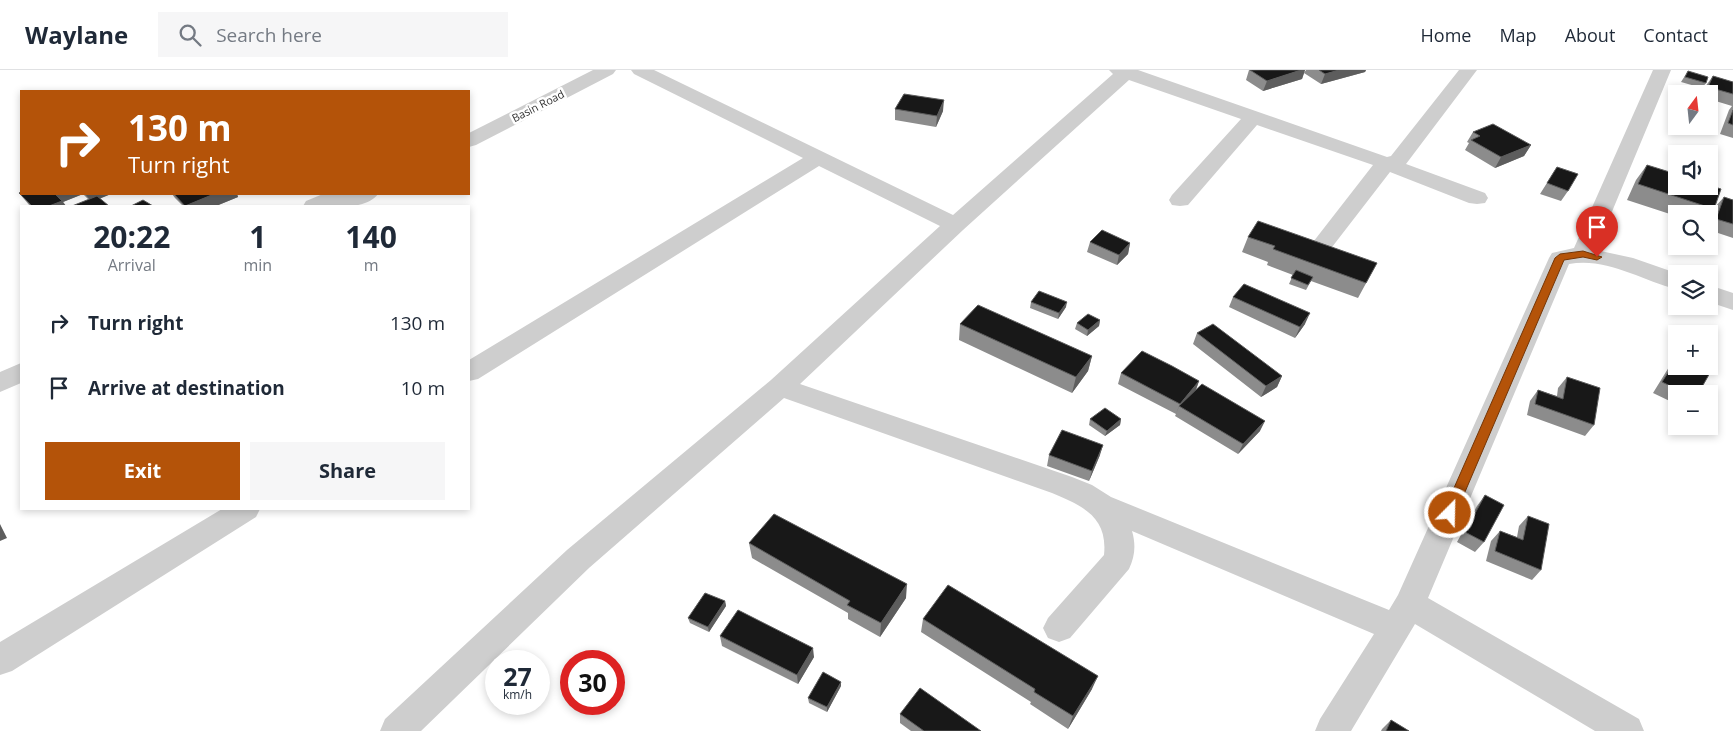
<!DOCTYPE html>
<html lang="en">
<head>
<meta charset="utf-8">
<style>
  body { margin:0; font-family:"Open Sans",sans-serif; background:#f6f6f7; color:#1f2937; height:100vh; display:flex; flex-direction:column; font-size:19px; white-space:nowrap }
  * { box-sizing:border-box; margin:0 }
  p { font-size:16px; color:#747a83 }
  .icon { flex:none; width:28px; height:28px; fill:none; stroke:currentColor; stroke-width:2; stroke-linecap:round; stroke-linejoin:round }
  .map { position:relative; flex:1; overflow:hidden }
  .details { position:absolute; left:20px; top:135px; width:450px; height:305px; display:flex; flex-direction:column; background:#fff; border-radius:0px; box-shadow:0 2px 8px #0003 }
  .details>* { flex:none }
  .banner { position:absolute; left:20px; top:20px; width:450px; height:105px; border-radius:0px; box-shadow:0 2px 8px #0003; background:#b45309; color:#fff; overflow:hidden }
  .needle { width:32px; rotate:15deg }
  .controls { position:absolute; left:1668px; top:15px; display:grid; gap:10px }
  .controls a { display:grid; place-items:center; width:50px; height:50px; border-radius:0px; background:#fff; box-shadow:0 2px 8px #0003; font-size:25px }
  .speed { position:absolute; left:485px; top:580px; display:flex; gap:10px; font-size:25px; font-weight:700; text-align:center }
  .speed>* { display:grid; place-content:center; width:65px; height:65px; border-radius:50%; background:#fff; box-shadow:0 2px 8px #0003; line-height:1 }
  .speed small { font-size:12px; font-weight:400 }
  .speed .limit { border:8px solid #d22; background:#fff; color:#111 }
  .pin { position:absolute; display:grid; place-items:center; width:42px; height:42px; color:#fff; margin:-51px -21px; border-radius:50% 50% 50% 0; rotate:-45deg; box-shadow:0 0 5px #0007 }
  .pin .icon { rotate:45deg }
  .me { position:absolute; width:55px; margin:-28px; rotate:23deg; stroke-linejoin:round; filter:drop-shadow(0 0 4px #0008) }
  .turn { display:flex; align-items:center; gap:18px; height:105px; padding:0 25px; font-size:22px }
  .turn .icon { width:65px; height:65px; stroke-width:2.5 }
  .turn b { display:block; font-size:35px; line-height:42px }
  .eta { display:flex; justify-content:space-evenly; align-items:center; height:85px; text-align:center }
  .eta b { font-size:30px; font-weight:700; line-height:35px }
  .cta { display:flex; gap:10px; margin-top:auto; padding:10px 25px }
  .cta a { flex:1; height:58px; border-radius:0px; background:#b45309; color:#fff; font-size:20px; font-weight:700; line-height:58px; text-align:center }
  .cta a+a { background:#f6f6f7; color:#1f2937 }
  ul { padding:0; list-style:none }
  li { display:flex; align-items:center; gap:15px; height:65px; padding:0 25px }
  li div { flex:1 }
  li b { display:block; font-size:19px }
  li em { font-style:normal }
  header { display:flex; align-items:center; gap:30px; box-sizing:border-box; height:70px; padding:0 25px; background:#fff; border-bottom:1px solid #e0e1e3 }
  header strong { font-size:24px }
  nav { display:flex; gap:28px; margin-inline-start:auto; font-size:18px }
  .search { width:350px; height:45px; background:#f6f6f7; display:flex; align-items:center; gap:12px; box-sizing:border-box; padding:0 18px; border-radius:0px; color:#747a83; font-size:19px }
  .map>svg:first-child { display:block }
</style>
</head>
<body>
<header>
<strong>Waylane</strong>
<div class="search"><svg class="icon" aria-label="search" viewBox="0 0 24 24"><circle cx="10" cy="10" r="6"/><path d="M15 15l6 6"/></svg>Search here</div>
<nav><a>Home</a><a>Map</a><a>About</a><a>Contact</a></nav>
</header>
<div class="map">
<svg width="1733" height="661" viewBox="0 0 1733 661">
  <rect width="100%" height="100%" fill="#fff"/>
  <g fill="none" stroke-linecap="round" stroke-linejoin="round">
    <path fill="#cecece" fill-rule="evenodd" d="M 593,0 L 616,0 L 613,4 L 476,75 L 469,77 L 469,63 Z
      M 631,0 L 654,0 L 953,145 L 1113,4 L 1109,0 L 1138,0 L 1387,87 L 1391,86 L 1459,0 L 1477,0 L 1406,94 L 1485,123 L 1488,128 L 1485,133 L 1477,134 L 1469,133 L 1390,102 L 1329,181 L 1321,183 L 1313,181 L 1310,176 L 1373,95 L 1257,55 L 1188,135 L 1180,136 L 1172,135 L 1169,130 L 1172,125 L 1241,49 L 1129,10 L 963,160 L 800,314 L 1072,407 L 1092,415 L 1111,427 L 1389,540 L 1398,525 L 1549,188 L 1552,183 L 1574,178 L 1653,0 L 1671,0 L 1596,180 L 1633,188 L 1679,204 L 1676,204 L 1676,219 C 1641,210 1606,187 1569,194 L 1428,528 L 1639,649 L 1644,661 L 1595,661 L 1415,554 L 1351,661 L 1315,661 L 1320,649 L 1374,564 L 1132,461 C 1136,475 1135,486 1129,499 L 1070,568 L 1059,572 L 1048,568 L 1043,558 L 1048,548 L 1104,485 C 1108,447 1083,436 1052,423 L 784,328 L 589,498 L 421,661 L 380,661 L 385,649 L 567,480 L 771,310 L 940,156 L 819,96 L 478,309 L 469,311 L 469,290 L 803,88 L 634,4 Z
      M 323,124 L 378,124 C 365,142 322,137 303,136 L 306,131 Z
      M 1709,215 L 1733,223 L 1733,240 L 1709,232 Z
      M 21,293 L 21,313 L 0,322 L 0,302 Z
      M 222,439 L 260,439 L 256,447 L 12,601 L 0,605 L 0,572 Z"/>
  </g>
  <path fill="#8c8c8c" d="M 1249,0 L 1305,0 L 1302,9 L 1263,21 L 1246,10 Z
    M 1306,0 L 1366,0 L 1365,2 L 1321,14 L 1304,3 Z
    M 1688,1 L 1706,13 L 1702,18 L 1681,12 Z
    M 1713,6 L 1733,12 L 1733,68 L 1720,64 L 1729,40 L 1732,36 L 1709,29 L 1709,24 L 1702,24 L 1705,17 Z
    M 895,39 L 943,41 L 936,57 L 895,50 Z
    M 1709,47 L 1714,55 L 1710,61 L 1695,56 L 1709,56 Z
    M 1473,62 L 1531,75 L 1524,86 L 1495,98 L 1465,80 L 1469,73 L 1467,72 Z
    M 1647,95 L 1714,139 L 1709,145 L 1709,144 L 1676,144 L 1676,146 L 1627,130 L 1636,110 Z
    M 1557,97 L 1568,121 L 1561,131 L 1540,124 Z
    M 19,123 L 21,124 L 111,124 L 100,128 L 88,129 L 83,124 L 63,132 L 66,136 L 30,136 Z
    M 172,124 L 237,124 L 238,127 L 216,136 L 183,136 L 175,128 Z
    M 1724,127 L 1733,130 L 1733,168 L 1709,160 L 1709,155 L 1715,137 Z
    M 1248,167 L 1377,193 L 1358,228 L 1311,211 L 1306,220 L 1289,214 L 1293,205 L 1267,195 L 1268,192 L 1242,182 Z
    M 1090,172 L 1130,173 L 1128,184 L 1117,195 L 1087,182 Z
    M 1233,227 L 1305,254 L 1295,268 L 1229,237 Z
    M 1031,232 L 1066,237 L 1058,249 L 1030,238 Z
    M 1100,250 L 1099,256 L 1087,266 L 1075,259 L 1077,253 Z
    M 960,254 L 1092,286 L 1088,301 L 1072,323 L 959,270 Z
    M 1197,263 L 1282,306 L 1277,317 L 1261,327 L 1193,274 Z
    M 1676,289 L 1676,296 L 1698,324 L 1676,324 L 1676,334 L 1653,323 L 1669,297 Z
    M 1121,303 L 1199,311 L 1196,320 L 1260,361 L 1238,384 L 1175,346 L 1176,344 L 1118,314 Z
    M 1567,307 L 1594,355 L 1585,366 L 1527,345 L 1530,331 L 1538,320 L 1557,326 L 1558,318 Z
    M 1090,349 L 1121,349 L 1120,355 L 1105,366 L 1089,355 Z
    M 1049,385 L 1100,385 L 1089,411 L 1047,396 Z
    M 1485,425 L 1484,472 L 1475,482 L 1457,472 L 1477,436 Z
    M 1528,446 L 1541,500 L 1532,510 L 1486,491 L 1491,471 L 1500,461 L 1517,467 L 1519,456 Z
    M 749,473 L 906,528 L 880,567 L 848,549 L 848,543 L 752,488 Z
    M 725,531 L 726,536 L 709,562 L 690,553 L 688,548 Z
    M 923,549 L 1092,619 L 1068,659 L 1030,634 L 1031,632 L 921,562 Z
    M 720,566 L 814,587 L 798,614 L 722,576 Z
    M 841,616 L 827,642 L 809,633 L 808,628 Z
    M 900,644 L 981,661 L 911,661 L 900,653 Z
    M 1391,650 L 1409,661 L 1381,661 L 1382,659 Z"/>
  <path fill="#5d5d5d" d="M 1301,0 L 1305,0 L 1302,9 L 1263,21 L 1267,11 Z
    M 1339,0 L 1366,0 L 1365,2 L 1321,14 L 1325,4 Z
    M 944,30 L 943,41 L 936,57 L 937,46 Z
    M 1531,75 L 1524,86 L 1495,98 L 1501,87 Z
    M 54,124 L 83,124 L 63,132 L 66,136 L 49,136 Z
    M 85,124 L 111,124 L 92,132 Z
    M 214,124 L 237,124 L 238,127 L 216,136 L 185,136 Z
    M 1130,173 L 1128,184 L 1117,195 L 1119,185 Z
    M 1067,232 L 1066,237 L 1058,249 L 1059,243 Z
    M 1310,243 L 1305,254 L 1295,268 L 1300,257 Z
    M 1100,250 L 1099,256 L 1087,266 L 1088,260 Z
    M 1092,286 L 1088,301 L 1072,323 L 1076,307 Z
    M 1282,306 L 1277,317 L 1261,327 L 1266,316 Z
    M 1199,311 L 1195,322 L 1179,336 L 1176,344 L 1180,334 Z
    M 1121,349 L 1120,355 L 1105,366 L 1107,361 Z
    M 1265,351 L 1260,361 L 1238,384 L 1243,374 Z
    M 1103,375 L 1100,385 L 1089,411 L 1092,401 Z
    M 0,454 L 7,468 L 0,471 Z
    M 907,514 L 906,528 L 880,567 L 881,553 Z
    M 725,531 L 726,536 L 709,562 L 708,557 Z
    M 813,578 L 814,587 L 798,614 L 797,605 Z
    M 1098,606 L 1092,619 L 1068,659 L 1073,646 Z
    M 841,612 L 841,616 L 827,642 L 827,637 Z"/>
  <path fill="#181818" stroke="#5d5d5d" d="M 1250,0 L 1301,0 L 1267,11 Z
    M 1319,0 L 1339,0 L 1325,4 Z
    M 1688,1 L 1708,7 L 1706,13 L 1685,7 Z
    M 1713,6 L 1733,12 L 1733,24 L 1708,17 Z
    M 904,24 L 944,30 L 937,46 L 895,39 Z
    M 1733,40 L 1733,55 L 1728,53 Z
    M 1709,47 L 1716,49 L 1714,55 L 1709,54 Z
    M 1493,54 L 1531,75 L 1501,87 L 1471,70 L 1480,66 L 1473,62 Z
    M 1647,95 L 1676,104 L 1676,116 L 1709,116 L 1709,115 L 1721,119 L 1714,139 L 1638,114 Z
    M 1557,97 L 1578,104 L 1568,121 L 1547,113 Z
    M 21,122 L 21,124 L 55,124 L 62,131 L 49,136 L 32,136 L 19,123 Z
    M 174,124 L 214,124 L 185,136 Z
    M 97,126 L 109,136 L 72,136 Z
    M 1724,127 L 1733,130 L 1733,154 L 1716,149 Z
    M 143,130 L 153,136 L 131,136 Z
    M 1258,151 L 1377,193 L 1366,213 L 1273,179 L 1275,176 L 1248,167 Z
    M 1102,160 L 1130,173 L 1119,185 L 1090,172 Z
    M 1296,200 L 1313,207 L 1308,215 L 1291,208 Z
    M 1244,214 L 1310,243 L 1300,257 L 1233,227 Z
    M 1039,221 L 1067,232 L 1059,243 L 1031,232 Z
    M 978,235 L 1092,286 L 1076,307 L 960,254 Z
    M 1088,244 L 1100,250 L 1088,260 L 1077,253 Z
    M 1213,254 L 1282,306 L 1266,316 L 1197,263 Z
    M 1142,281 L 1172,296 L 1199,311 L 1180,334 L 1121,303 Z
    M 1676,290 L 1676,296 L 1701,296 L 1711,301 L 1698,324 L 1687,324 L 1662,312 Z
    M 1567,307 L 1600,318 L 1594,355 L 1535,334 L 1538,320 L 1563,329 Z
    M 1202,314 L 1265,351 L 1243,374 L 1179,336 Z
    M 1105,338 L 1121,349 L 1107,361 L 1090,349 Z
    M 1062,360 L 1103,375 L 1092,401 L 1049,385 Z
    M 1485,425 L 1504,435 L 1484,472 L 1465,462 Z
    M 774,444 L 907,514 L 881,553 L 847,535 L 850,531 L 749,473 Z
    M 1528,446 L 1549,454 L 1541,500 L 1495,481 L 1500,461 L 1523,470 Z
    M 948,515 L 1098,606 L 1073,646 L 1034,622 L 1035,619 L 923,549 Z
    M 705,523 L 725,531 L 708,557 L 688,548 Z
    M 738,540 L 813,578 L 797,605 L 720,566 Z
    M 823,602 L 841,612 L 827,637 L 808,628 Z
    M 920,618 L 981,661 L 924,661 L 900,644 Z
    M 1391,650 L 1409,661 L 1386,661 Z"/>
  <path fill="#b45309" stroke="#753606" d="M 1583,181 L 1602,187 L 1597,190 L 1583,187 L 1564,190 L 1456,443 L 1450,448 L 1445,446 L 1443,443 L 1555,188 L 1560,184 Z"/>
  <g text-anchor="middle" stroke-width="5" stroke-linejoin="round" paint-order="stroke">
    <g font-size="11" fill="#313131" stroke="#fff">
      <text transform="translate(538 36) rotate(-27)" y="4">Basin Road</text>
    </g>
  </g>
</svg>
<div class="controls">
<a><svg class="needle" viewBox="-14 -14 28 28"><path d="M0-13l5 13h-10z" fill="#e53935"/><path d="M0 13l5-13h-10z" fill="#747a83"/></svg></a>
<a><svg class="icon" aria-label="sound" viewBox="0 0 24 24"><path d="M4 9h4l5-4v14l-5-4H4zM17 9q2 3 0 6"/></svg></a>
<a><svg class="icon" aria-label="search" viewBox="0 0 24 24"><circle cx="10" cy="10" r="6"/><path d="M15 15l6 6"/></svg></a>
<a><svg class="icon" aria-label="layers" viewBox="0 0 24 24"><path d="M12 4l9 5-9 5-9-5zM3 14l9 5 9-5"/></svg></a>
<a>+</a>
<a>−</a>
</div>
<div class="speed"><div>27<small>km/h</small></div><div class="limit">30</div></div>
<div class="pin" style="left:1597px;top:187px;background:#d93025"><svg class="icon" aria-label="arrive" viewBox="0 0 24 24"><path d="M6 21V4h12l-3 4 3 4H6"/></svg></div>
<svg class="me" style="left:1450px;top:443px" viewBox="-20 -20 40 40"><circle r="17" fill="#b45309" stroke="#fff" stroke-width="3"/><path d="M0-11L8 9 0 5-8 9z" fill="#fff"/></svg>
<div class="banner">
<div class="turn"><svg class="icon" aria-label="right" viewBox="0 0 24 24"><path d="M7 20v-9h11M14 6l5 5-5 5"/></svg><div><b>130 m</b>Turn right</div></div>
</div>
<section class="details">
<div class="eta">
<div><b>20:22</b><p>Arrival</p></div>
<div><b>1</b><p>min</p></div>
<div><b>140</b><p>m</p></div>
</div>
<ul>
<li><svg class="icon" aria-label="right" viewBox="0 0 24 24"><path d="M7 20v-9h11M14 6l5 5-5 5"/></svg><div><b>Turn right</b></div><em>130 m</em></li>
<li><svg class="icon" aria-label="arrive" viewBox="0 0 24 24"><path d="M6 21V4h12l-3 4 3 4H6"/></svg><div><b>Arrive at destination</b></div><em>10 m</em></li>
</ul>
<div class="cta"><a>Exit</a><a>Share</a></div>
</section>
</div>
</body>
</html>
